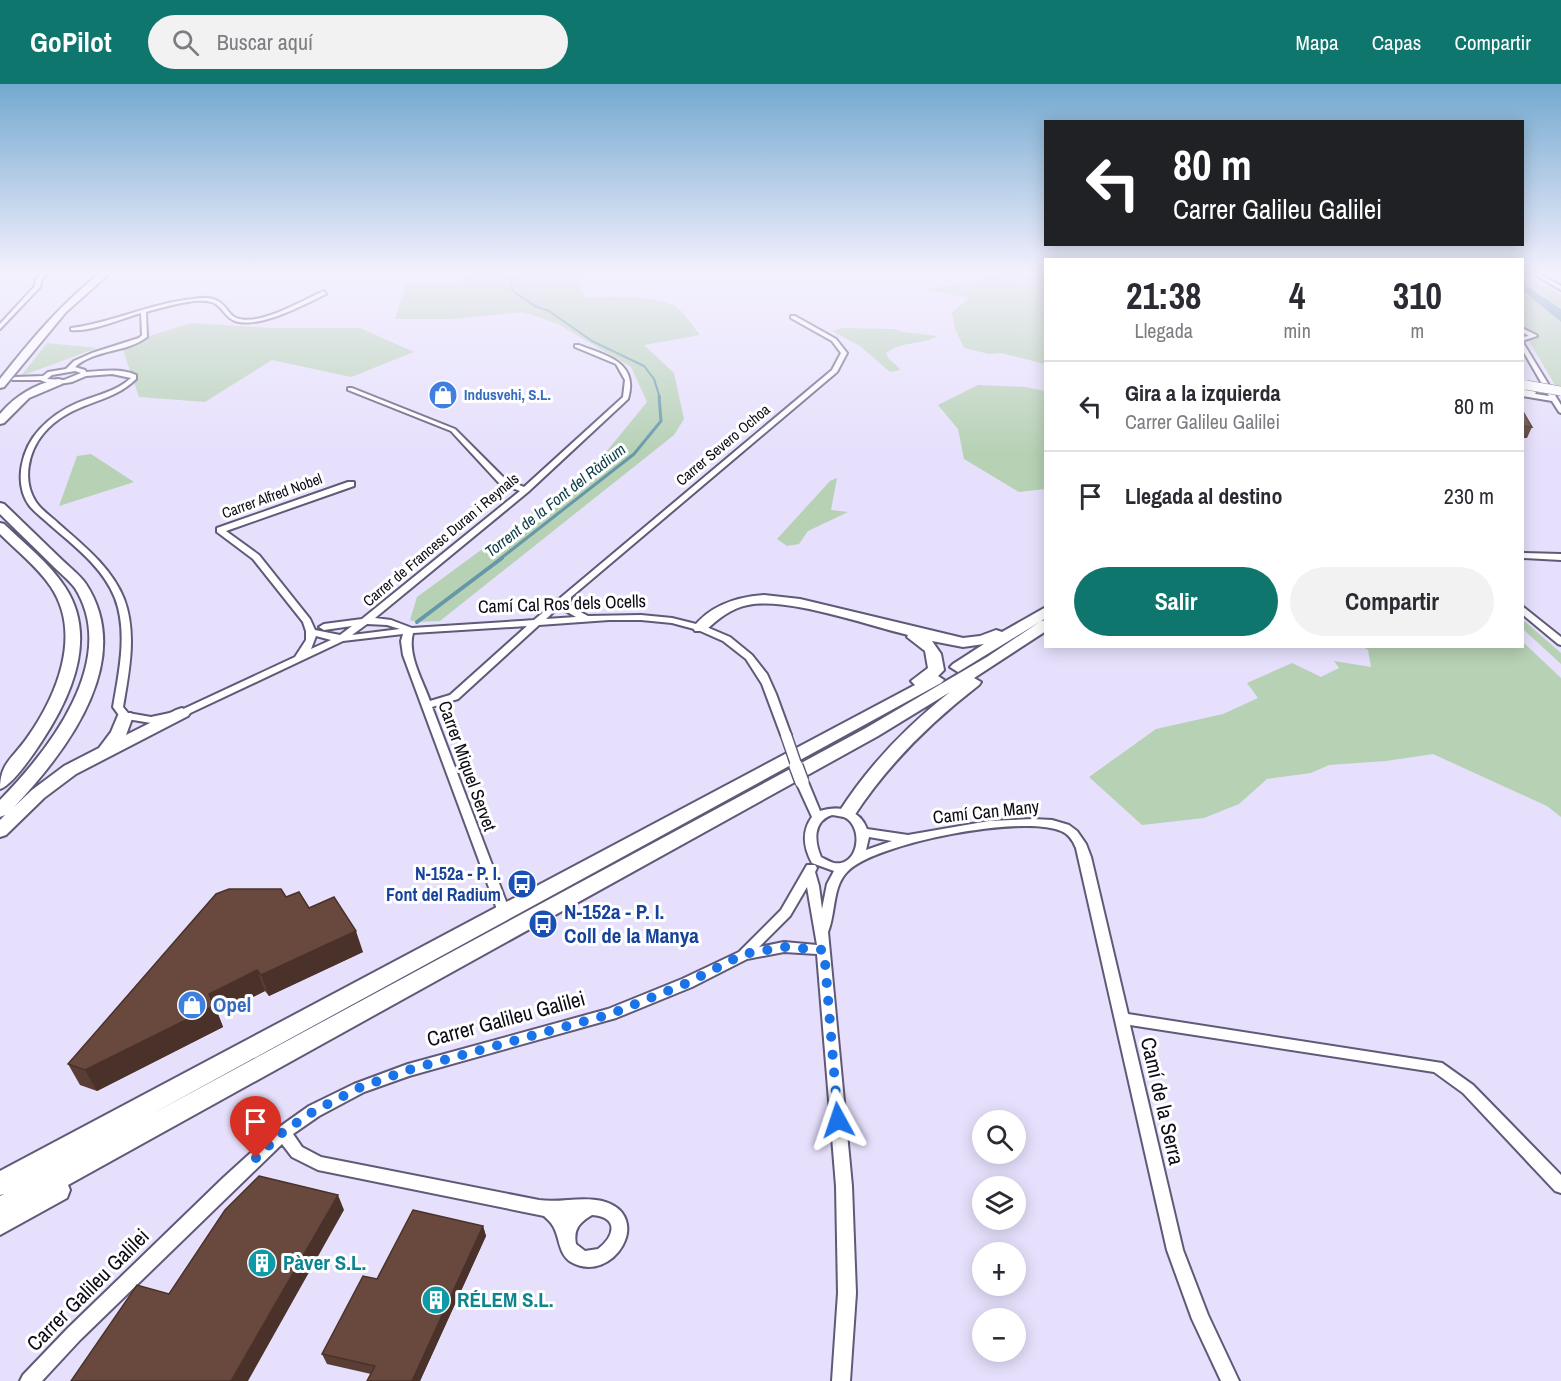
<!DOCTYPE html>
<html lang="es">
<head>
<meta charset="utf-8">
<style>
  body { margin:0; font-family:"Archivo Narrow",sans-serif; background:#f2f2f3; color:#2b2b33; height:100vh; display:flex; flex-direction:column; font-size:22px; white-space:nowrap }
  * { box-sizing:border-box; margin:0 }
  p { font-size:20px; color:#7c7c81 }
  .icon { flex:none; width:33px; height:33px; fill:none; stroke:currentColor; stroke-width:2; stroke-linecap:round; stroke-linejoin:round }
  .map { position:relative; flex:1; overflow:hidden }
  .details { position:absolute; left:1044px; top:174px; width:480px; height:390px; display:flex; flex-direction:column; background:#fff; border-radius:0px; box-shadow:0 3px 15px #0003 }
  .details>* { flex:none }
  .guide { position:absolute; left:1044px; top:36px; width:480px; height:126px; border-radius:0px; box-shadow:0 3px 15px #0003; background:#202124; color:#fff; overflow:hidden }
  .fabs { position:absolute; left:972px; top:1026px; display:grid; gap:12px }
  .fabs a { display:grid; place-items:center; width:54px; height:54px; border-radius:50%; background:#fff; box-shadow:0 3px 15px #0003; font-size:30px }
  .pin { position:absolute; display:grid; place-items:center; width:51px; height:51px; color:#fff; margin:-62px -26px; border-radius:50% 50% 50% 0; rotate:-45deg; box-shadow:0 0 6px #0007 }
  .pin .icon { rotate:45deg }
  .me { position:absolute; width:66px; margin:-33px; rotate:355deg; stroke-linejoin:round; filter:drop-shadow(0 0 4px #0008) }
  .turn { display:flex; align-items:center; gap:21px; height:126px; padding:0 30px; font-size:27px }
  .turn .icon { width:78px; height:78px; stroke-width:2.5 }
  .turn b { display:block; font-size:42px; line-height:51px }
  .eta { display:flex; justify-content:space-evenly; align-items:center; height:102px; text-align:center }
  .eta b { font-size:36px; font-weight:700; line-height:42px }
  .primary-button { display:flex; gap:12px; margin-top:auto; padding:12px 30px }
  .primary-button a { flex:1; height:69px; border-radius:36px; background:#0f766e; color:#fff; font-size:24px; font-weight:700; line-height:69px; text-align:center }
  .primary-button a+a { background:#f2f2f3; color:#2b2b33 }
  ul { padding:0; list-style:none }
  li { display:flex; align-items:center; gap:18px; height:90px; padding:0 30px; border-top:2px solid #e1e1e2 }
  li div { flex:1 }
  li b { display:block; font-size:22px }
  li em { font-style:normal }
  header { display:flex; align-items:center; gap:36px; box-sizing:border-box; height:84px; padding:0 30px; background:#0f766e; color:#fff }
  header strong { font-size:28px }
  nav { display:flex; gap:33px; margin-inline-start:auto; font-size:21px }
  .search { width:420px; height:54px; background:#f2f2f3; display:flex; align-items:center; gap:15px; box-sizing:border-box; padding:0 21px; border-radius:33px; color:#7c7c81; font-size:22px }
  .map>svg:first-child { display:block }
</style>
</head>
<body>
<header>
<strong>GoPilot</strong>
<div class="search"><svg class="icon" aria-label="search" viewBox="0 0 24 24"><circle cx="10" cy="10" r="6"/><path d="M15 15l6 6"/></svg>Buscar aquí</div>
<nav><a>Mapa</a><a>Capas</a><a>Compartir</a></nav>
</header>
<div class="map">
<svg width="1561" height="1297" viewBox="0 0 1561 1297">
  <rect width="100%" height="100%" fill="#e6e0fc"/>
  <path fill="#b6d1b4" d="M 472,188 L 597,188 L 581,195 L 580,205 L 586,214 C 607,212 664,211 679,225 C 687,232 693,243 700,251 L 644,261 L 674,289 L 684,335 L 674,351 L 440,537 L 417,538 L 410,536 L 417,513 L 593,384 L 647,318 L 631,283 L 558,240 L 523,228 L 452,235 L 395,235 L 406,200 L 456,199 Z
    M 1006,188 L 1045,188 L 1045,280 L 1001,269 L 989,270 L 964,264 L 955,245 L 952,228 L 970,214 L 928,206 Z
    M 1522,188 L 1561,211 L 1561,225 L 1523,199 Z
    M 1522,207 L 1561,238 L 1561,302 L 1555,301 L 1529,257 L 1538,253 L 1537,250 L 1523,244 Z
    M 191,239 L 272,244 L 360,244 L 414,268 L 351,293 L 272,276 L 205,318 L 139,313 L 123,266 L 146,253 Z
    M 842,244 L 894,245 L 903,248 L 937,252 C 921,262 903,256 886,269 C 888,277 896,279 900,286 L 890,288 L 860,262 L 832,247 Z
    M 47,259 L 97,264 L 21,292 Z
    M 978,301 L 1025,303 L 1045,307 L 1045,405 L 1019,408 L 964,375 L 958,345 L 938,321 Z
    M 91,370 L 134,398 L 59,422 L 77,372 Z
    M 837,394 L 831,426 L 848,428 L 808,447 L 799,460 L 787,462 L 777,455 L 830,397 Z
    M 1523,536 L 1561,569 L 1561,580 L 1523,545 Z
    M 1523,558 L 1561,594 L 1561,733 L 1547,722 L 1433,670 L 1386,677 L 1329,681 L 1311,689 L 1267,695 L 1239,720 L 1204,734 L 1142,741 L 1089,693 L 1156,645 L 1223,630 L 1258,614 L 1247,599 L 1292,579 L 1321,593 L 1339,584 L 1334,577 L 1371,583 L 1368,566 L 1363,563 L 1522,562 Z"/>
  <path fill="#6798a9" d="M 1522,199 L 1561,225 L 1561,238 L 1523,207 Z"/>
  <g fill="none" stroke-linecap="round" stroke-linejoin="round">
    <path stroke="#6798a9" stroke-width="2" d="M 514,188 L 510,200 L 514,208 L 535,222 L 549,227 L 592,257 L 644,282 L 654,295 L 660,314"/>
    <path stroke="#6798a9" stroke-width="3" d="M 500,475 L 634,370 L 661,337 L 659,312"/>
    <path stroke="#6798a9" stroke-width="4" d="M 417,538 L 502,474"/>
    <g stroke="#605977" stroke-width="4">
      <path id="minor" d="M 44,188 L 49,188 L 42,195 L 40,203 L 0,245 L 0,240 L 35,202 L 36,194 Z
        M 1530,188 L 1536,188 L 1561,202 L 1561,206 Z
        M 324,207 L 326,210 C 303,221 265,242 239,238 C 226,236 224,224 214,219 C 198,212 162,224 146,228 L 147,253 C 126,269 95,265 75,283 L 85,286 L 86,288 C 103,287 121,284 136,291 L 136,295 C 110,321 70,317 43,350 C 28,368 22,397 36,418 C 41,426 52,433 59,440 C 83,461 112,484 124,515 C 137,549 129,588 123,623 L 128,629 L 151,633 L 179,627 L 295,573 L 306,556 L 306,547 L 303,538 L 253,475 L 217,448 L 217,444 L 348,398 L 354,398 L 354,402 L 226,447 L 259,471 L 310,535 L 315,546 L 340,551 L 352,542 L 324,546 L 319,543 L 324,540 L 362,535 L 520,407 L 499,399 L 451,347 L 348,306 L 348,304 L 352,304 L 455,345 L 505,395 L 524,403 L 623,313 L 625,296 L 616,280 L 575,263 L 575,261 L 579,261 C 607,272 639,278 628,315 L 528,408 L 375,534 L 391,536 L 412,544 L 521,537 L 534,536 L 832,286 L 841,269 L 832,257 L 791,234 L 791,232 L 795,232 L 836,255 L 847,269 L 837,288 L 571,513 L 571,523 L 588,532 L 641,531 L 672,534 L 704,542 L 730,553 L 752,571 L 767,590 L 776,610 L 791,651 L 790,653 L 782,653 L 781,651 L 762,600 L 746,575 L 723,557 L 698,546 L 672,539 L 641,536 L 609,536 L 539,541 L 458,615 L 432,623 L 510,828 L 508,831 L 504,833 L 500,831 L 498,828 L 403,571 L 401,557 L 403,550 L 343,557 L 186,631 L 151,639 L 121,634 L 113,623 C 119,588 128,548 115,514 C 103,483 73,461 49,440 C 43,434 34,428 29,421 C 13,398 22,364 40,345 C 50,334 63,325 77,319 C 96,311 116,308 131,294 L 112,290 L 86,292 L 72,298 L 59,300 L 48,299 L 40,296 L 13,296 L 12,295 L 15,293 L 43,292 L 48,288 L 66,285 L 74,277 L 92,269 L 139,254 L 142,251 L 141,229 C 120,235 92,248 71,246 L 71,244 C 112,239 151,219 193,215 C 203,213 216,213 223,221 C 228,226 230,231 236,234 C 260,243 302,216 324,207 ZM 75,287 L 81,289 L 64,296 L 47,295 L 52,291 ZM 562,520 L 564,526 L 576,533 L 546,535 ZM 367,540 L 387,541 L 400,545 L 352,551 ZM 527,542 L 450,611 L 430,617 C 423,597 407,571 413,549 ZM 316,552 L 331,556 L 311,565 Z
        M 1522,244 L 1536,251 L 1537,252 L 1522,257 L 1522,253 L 1529,252 L 1522,248 Z
        M 1522,257 L 1561,321 L 1561,329 L 1559,328 L 1552,317 L 1522,312 L 1522,308 L 1549,312 L 1522,265 Z
        M 1522,469 L 1561,470 L 1561,476 L 1522,474 Z
        M 1522,522 L 1561,553 L 1561,561 L 1558,560 L 1522,530 Z
        M 802,694 L 808,698 L 820,727 C 838,721 860,725 867,745 L 908,751 L 989,737 L 1033,735 L 1052,736 L 1069,741 L 1077,747 L 1086,760 L 1091,773 L 1128,930 L 1442,979 L 1473,1001 L 1561,1091 L 1561,1109 L 1555,1107 L 1463,1009 L 1434,988 L 1130,941 L 1183,1166 L 1208,1231 L 1239,1297 L 1221,1297 L 1192,1235 L 1167,1166 L 1076,764 C 1073,757 1069,750 1061,747 C 1024,730 876,759 848,787 C 832,802 836,829 828,848 L 852,1102 L 856,1209 L 850,1297 L 832,1297 L 838,1209 L 836,1102 L 817,870 L 784,868 L 747,875 L 692,903 L 616,934 L 409,992 L 364,1008 L 319,1032 L 293,1050 L 302,1063 L 321,1073 L 539,1116 C 560,1119 582,1112 602,1117 C 656,1131 613,1202 571,1178 C 558,1170 560,1153 553,1142 C 551,1138 547,1135 544,1132 L 318,1086 L 292,1073 L 282,1060 L 80,1256 L 42,1297 L 20,1297 L 23,1291 L 68,1244 L 223,1094 L 278,1044 L 309,1022 L 354,1000 L 408,980 L 608,925 L 682,895 L 739,868 L 781,826 L 807,781 L 815,781 L 817,784 L 815,788 L 819,802 L 822,825 L 827,800 L 834,787 L 812,779 C 804,764 801,748 812,733 L 796,698 ZM 832,731 C 837,732 842,732 846,734 C 864,745 858,783 834,779 C 830,778 825,775 821,773 C 814,757 813,737 832,731 ZM 869,753 L 892,757 L 866,766 ZM 807,803 L 817,861 L 784,858 L 759,863 L 790,832 ZM 592,1131 C 619,1133 615,1152 598,1165 L 585,1167 L 576,1160 C 573,1145 580,1138 592,1131 Z"/>
    </g>
    <g stroke="#605977" stroke-width="4">
      <path id="trunk" d="M 102,188 L 111,188 L 66,228 L 4,303 L 0,304 L 0,295 C 31,256 62,218 102,188 Z
        M 58,295 L 62,296 L 62,300 L 29,314 L 4,339 L 0,340 L 0,330 C 16,311 34,301 58,295 Z
        M 1522,304 L 1535,307 L 1536,309 L 1531,312 L 1522,310 Z
        M 0,419 L 4,420 C 23,438 42,457 61,475 C 69,483 80,491 86,500 C 136,577 66,668 14,723 L 32,706 L 64,682 L 99,664 L 111,648 L 119,629 L 131,629 L 133,632 L 126,651 L 176,626 L 182,624 L 190,629 L 188,632 L 76,690 L 44,714 L 6,751 L 0,753 L 0,736 L 5,731 L 0,733 L 0,716 C 49,666 120,576 75,504 C 69,496 59,488 52,481 C 35,464 17,447 0,430 Z
        M 0,439 L 4,440 C 25,460 49,479 65,503 C 98,553 71,613 42,657 C 34,669 13,701 0,705 C 0,679 13,674 27,654 C 56,613 83,551 51,503 C 38,483 17,467 0,450 Z
        M 764,511 L 800,515 L 963,554 L 980,552 L 996,546 L 1002,548 L 1046,523 L 1046,534 L 958,588 L 950,583 L 953,580 L 984,560 L 963,563 L 932,557 L 941,570 L 944,586 L 938,592 L 944,596 L 941,599 L 150,1031 L 866,644 L 987,573 L 1041,537 L 1046,536 L 1046,547 L 974,594 L 981,598 L 979,601 C 930,639 888,680 854,732 L 842,732 L 839,728 C 869,681 907,642 950,608 L 878,652 L 68,1101 L 70,1106 L 67,1114 L 0,1151 L 0,1112 L 4,1110 L 0,1111 L 0,1087 L 915,601 L 911,597 L 928,584 L 925,567 L 907,553 L 908,551 C 866,541 789,513 748,521 C 731,524 718,535 705,547 L 695,547 L 693,544 C 710,521 737,513 764,511 Z"/>
    </g>
    <use href="#minor" fill="#fff" fill-rule="evenodd"/>
    <use href="#trunk" fill="#fff" fill-rule="evenodd"/>
    <g stroke="#605977" stroke-width="13" stroke-linecap="butt">
      <path id="minor-bridge-far1" d="M 786,651 L 797,683"/>
    </g>
    <g stroke="#605977" stroke-width="16" stroke-linecap="butt">
      <path id="minor-bridge" d="M 796,682 L 802,698"/>
    </g>
    <g stroke="#605977" stroke-width="10" stroke-linecap="butt">
      <path id="trunk-bridge" d="M 1526,301 L 1561,307"/>
    </g>
    <use href="#minor-bridge-far1" stroke="#fff" stroke-width="10"/>
    <use href="#minor-bridge" stroke="#fff" stroke-width="13"/>
    <use href="#trunk-bridge" stroke="#fff" stroke-width="9"/>
  </g>
  <path fill="#5a3e35" d="M 1522,326 L 1532,343 L 1527,354 L 1522,354 Z
    M 286,813 L 309,824 L 363,868 L 269,912 L 265,907 L 218,930 L 223,943 L 97,1007 L 80,1001 L 68,980 Z
    M 483,1142 L 486,1152 L 420,1297 L 367,1297 L 371,1290 L 327,1280 L 322,1270 L 377,1195 Z"/>
  <path fill="#4a322b" d="M 356,847 L 363,868 L 269,912 L 261,891 Z
    M 257,886 L 265,907 L 218,930 L 223,943 L 97,1007 L 85,986 L 209,910 Z
    M 338,1111 L 344,1126 L 248,1297 L 231,1297 Z
    M 483,1142 L 486,1152 L 420,1297 L 412,1297 Z"/>
  <path fill="#69483e" stroke="#4a322b" stroke-width="1.5" d="M 1522,326 L 1532,343 L 1522,342 Z
    M 229,805 L 281,805 L 286,813 L 299,808 L 309,824 L 334,813 L 356,847 L 261,891 L 257,886 L 209,910 L 214,922 L 85,986 L 68,980 L 216,810 Z
    M 259,1092 L 338,1111 L 231,1297 L 71,1297 L 137,1201 L 169,1210 L 225,1126 Z
    M 413,1126 L 483,1142 L 412,1297 L 367,1297 L 375,1282 L 322,1270 L 363,1192 L 377,1195 Z"/>
  <linearGradient id="sky" x2="0" y2="1"><stop stop-color="#74a9cf"/><stop offset="0.51" stop-color="#f4f1fe"/><stop offset="1" stop-color="#f4f1fe" stop-opacity="0"/></linearGradient>
  <rect width="1561" height="370" fill="url(#sky)"/>
  <g fill="none" stroke-linecap="round" stroke-linejoin="round">
    <path stroke="#1a73e8" stroke-width="10" stroke-dasharray="0 18" d="M 256,1074 L 283,1048 L 314,1027 L 359,1004 L 408,986 L 611,930 L 687,899 L 744,870 L 784,863 L 824,866 L 838,1036"/>
  </g>
  <defs>
    <g id="shop-disc" transform="scale(1.5)"><circle r="9.5" fill="#3f7fe0" stroke="#fff"/><path d="M-5-2.5h2.3a2.7 3.5 0 0 1 5.4 0H5L5.5 6h-11ZM-1.5-2.5h3a1.5 2.3 0 0 0-3 0Z" fill="#fff"/></g>
    <g id="bus-disc" transform="scale(1.5)"><circle r="9.5" fill="#1a4fb4" stroke="#fff"/><path d="M-5-6H5V4H4V6H2V4H-2V6H-4V4H-5ZM-3.5-4V0h7V-4ZM-3.5 1.2v1.5H-2V1.2ZM2 1.2v1.5H3.5V1.2Z" fill="#fff"/></g>
    <g id="building-disc" transform="scale(1.5)"><circle r="9.5" fill="#0f9aa8" stroke="#fff"/><path d="M-4-6H4V6H1V3H-1V6H-4ZM-2.5-4.3h1.7v1.8h-1.7ZM.8-4.3h1.7v1.8H.8ZM-2.5-1h1.7V.8h-1.7ZM.8-1h1.7V.8H.8Z" fill="#fff"/></g>
  </defs>
  <g fill-rule="evenodd">
    <use href="#shop-disc" x="443" y="311"/>
    <use href="#bus-disc" x="522" y="800"/>
    <use href="#bus-disc" x="543" y="840"/>
    <use href="#shop-disc" x="192" y="921"/>
    <use href="#building-disc" x="262" y="1179"/>
    <use href="#building-disc" x="436" y="1216"/>
  </g>
  <g text-anchor="middle" stroke-width="6" stroke-linejoin="round" paint-order="stroke">
    <g font-size="15" font-weight="bold" fill="#366cbe" stroke="#fff" text-anchor="start">
      <text x="464" y="316">Indusvehi, S.L.</text>
    </g>
    <g font-size="15" fill="#0e0b16" stroke="#fff">
      <text transform="translate(723 361) rotate(-40)" y="5">Carrer Severo Ochoa</text>
      <text transform="translate(272 412) rotate(-20)" y="5">Carrer Alfred Nobel</text>
      <text transform="translate(441 456) rotate(-40)" y="5">Carrer de Francesc Duran i Reynals</text>
    </g>
    <g font-size="16" font-style="italic" fill="#0c3b48" stroke="#fff">
      <text transform="translate(555 416) rotate(-38)" y="6">Torrent de la Font del Ràdium</text>
    </g>
    <g font-size="18" fill="#0e0b16" stroke="#fff">
      <text transform="translate(562 520) rotate(-2)" y="6">Camí Cal Ros dels Ocells</text>
      <text transform="translate(467 682) rotate(70)" y="6">Carrer Miquel Servet</text>
      <text transform="translate(986 728) rotate(-6)" y="6">Camí Can Many</text>
    </g>
    <g font-size="18" font-weight="bold" fill="#164399" stroke="#fff" text-anchor="end">
      <text x="501" y="796">N-152a - P. I.<tspan x="501" dy="21">Font del Radium</tspan></text>
    </g>
    <g font-size="21" font-weight="bold" fill="#164399" stroke="#fff" text-anchor="start">
      <text x="564" y="835">N-152a - P. I.<tspan x="564" dy="24">Coll de la Manya</tspan></text>
    </g>
    <g font-size="21" font-weight="bold" fill="#366cbe" stroke="#fff" text-anchor="start">
      <text x="213" y="928">Opel</text>
    </g>
    <g font-size="21" fill="#0e0b16" stroke="#fff">
      <text transform="translate(506 935) rotate(-15)" y="7">Carrer Galileu Galilei</text>
      <text transform="translate(1162 1017) rotate(77)" y="7">Camí de la Serra</text>
      <text transform="translate(88 1206) rotate(-45)" y="7">Carrer Galileu Galilei</text>
    </g>
    <g font-size="21" font-weight="bold" fill="#0d838f" stroke="#fff" text-anchor="start">
      <text x="283" y="1186">Pàver S.L.</text>
      <text x="457" y="1223">RÉLEM S.L.</text>
    </g>
  </g>
</svg>
<div class="fabs">
<a><svg class="icon" aria-label="search" viewBox="0 0 24 24"><circle cx="10" cy="10" r="6"/><path d="M15 15l6 6"/></svg></a>
<a><svg class="icon" aria-label="layers" viewBox="0 0 24 24"><path d="M12 4l9 5-9 5-9-5zM3 14l9 5 9-5"/></svg></a>
<a>+</a>
<a>−</a>
</div>
<div class="pin" style="left:256px;top:1074px;background:#d93025"><svg class="icon" aria-label="arrive" viewBox="0 0 24 24"><path d="M6 21V4h12l-3 4 3 4H6"/></svg></div>
<svg class="me" style="left:838px;top:1036px" viewBox="-20 -20 40 40"><path d="M0-17L14 15 0 8-14 15z" fill="#1a73e8" stroke="#fff" stroke-width="4"/></svg>
<div class="guide">
<div class="turn"><svg class="icon" aria-label="left" viewBox="0 0 24 24"><path d="M17 20v-9H6M10 6l-5 5 5 5"/></svg><div><b>80 m</b>Carrer Galileu Galilei</div></div>
</div>
<section class="details">
<div class="eta">
<div><b>21:38</b><p>Llegada</p></div>
<div><b>4</b><p>min</p></div>
<div><b>310</b><p>m</p></div>
</div>
<ul>
<li><svg class="icon" aria-label="left" viewBox="0 0 24 24"><path d="M17 20v-9H6M10 6l-5 5 5 5"/></svg><div><b>Gira a la izquierda</b><p>Carrer Galileu Galilei</p></div><em>80 m</em></li>
<li><svg class="icon" aria-label="arrive" viewBox="0 0 24 24"><path d="M6 21V4h12l-3 4 3 4H6"/></svg><div><b>Llegada al destino</b></div><em>230 m</em></li>
</ul>
<div class="primary-button"><a>Salir</a><a>Compartir</a></div>
</section>
</div>
</body>
</html>
